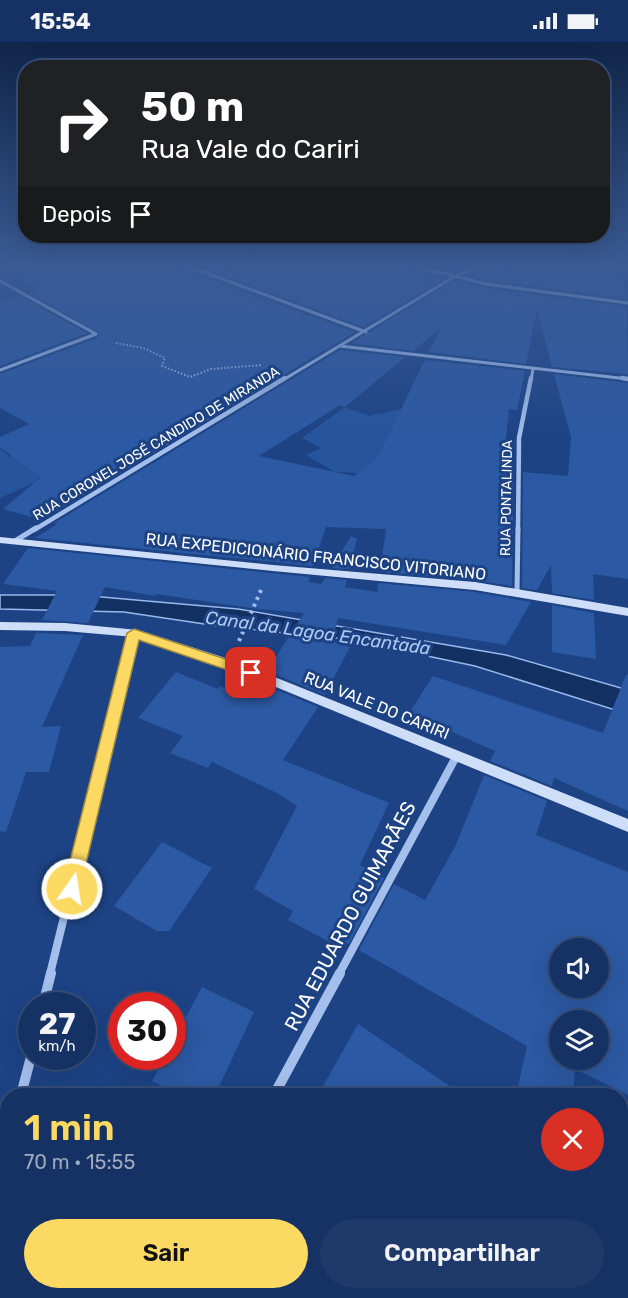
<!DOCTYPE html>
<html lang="pt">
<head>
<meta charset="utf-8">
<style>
  body { margin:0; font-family:Rubik,sans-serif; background:#1f3a6a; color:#f1f3f6; height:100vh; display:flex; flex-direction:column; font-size:22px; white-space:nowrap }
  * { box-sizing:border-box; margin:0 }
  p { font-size:20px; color:#9eaabf }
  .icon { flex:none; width:33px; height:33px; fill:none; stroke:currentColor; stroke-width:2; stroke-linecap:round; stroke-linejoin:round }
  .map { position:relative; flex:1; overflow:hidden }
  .sheet { position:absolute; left:0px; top:1046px; width:628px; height:212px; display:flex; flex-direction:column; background:#163264; border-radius:24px 24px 0 0; box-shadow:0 6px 24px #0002,0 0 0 2px #354d78 }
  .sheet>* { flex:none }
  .guide { position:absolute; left:18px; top:18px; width:592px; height:183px; border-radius:24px; box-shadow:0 6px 24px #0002,0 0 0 2px #354d78; background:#202124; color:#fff; overflow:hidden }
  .fabs { position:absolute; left:549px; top:896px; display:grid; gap:12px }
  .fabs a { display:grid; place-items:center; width:60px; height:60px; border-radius:50%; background:#163264; box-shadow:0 6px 24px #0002,0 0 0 2px #354d78; font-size:30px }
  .speed { position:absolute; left:18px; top:950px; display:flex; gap:12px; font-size:30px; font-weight:700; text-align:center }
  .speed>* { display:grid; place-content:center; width:78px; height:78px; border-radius:50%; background:#163264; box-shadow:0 6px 24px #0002,0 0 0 2px #354d78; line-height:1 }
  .speed small { font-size:15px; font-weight:400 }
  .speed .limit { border:9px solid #d22; background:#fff; color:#111 }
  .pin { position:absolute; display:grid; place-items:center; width:51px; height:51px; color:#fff; margin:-26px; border-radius:12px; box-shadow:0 3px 9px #0006 }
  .me { position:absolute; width:66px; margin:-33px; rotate:13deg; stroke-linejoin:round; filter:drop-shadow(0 0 4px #0008) }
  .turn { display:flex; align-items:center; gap:21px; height:126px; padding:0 24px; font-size:27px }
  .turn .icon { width:78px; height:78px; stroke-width:2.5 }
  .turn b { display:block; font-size:42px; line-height:51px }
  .then { display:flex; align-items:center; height:57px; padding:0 24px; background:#0003; gap:12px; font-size:22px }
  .round { display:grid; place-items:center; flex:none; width:63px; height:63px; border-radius:32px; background:#1f3a6a }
  .summary { display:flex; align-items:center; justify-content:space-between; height:102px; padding:0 24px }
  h1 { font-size:36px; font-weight:600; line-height:45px; color:#fbd962 }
  .primary-button { display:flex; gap:12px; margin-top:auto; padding:12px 24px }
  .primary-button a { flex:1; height:69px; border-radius:36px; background:#fbd962; color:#111; font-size:24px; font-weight:600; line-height:69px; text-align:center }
  .primary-button a+a { background:#1f3a6a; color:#f1f3f6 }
  .status { display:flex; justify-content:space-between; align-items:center; height:42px; padding:0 30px; background:#163264; direction:ltr }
  .status svg { height:16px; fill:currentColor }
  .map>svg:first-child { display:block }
</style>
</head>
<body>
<div class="status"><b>15:54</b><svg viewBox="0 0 49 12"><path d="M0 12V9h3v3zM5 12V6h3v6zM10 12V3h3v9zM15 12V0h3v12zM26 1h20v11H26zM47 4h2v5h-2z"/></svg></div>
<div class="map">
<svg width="628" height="1256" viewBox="0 0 628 1256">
  <rect width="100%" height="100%" fill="#1d4385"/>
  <path fill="#26549d" d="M 345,365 L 369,374 L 401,367 L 377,416 L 358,431 L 335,430 L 306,413 L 321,406 L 302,396 Z
    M 86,375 L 46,421 L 36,440 L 0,456 L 0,406 L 10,415 Z"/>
  <path fill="#133063" stroke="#97b9ec" stroke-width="1.5" d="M 0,553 L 79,553 L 238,567 L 506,613 L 628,648 L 628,672 L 475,624 L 346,597 L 218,584 L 124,570 L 0,567 Z"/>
  <path fill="#2c59a3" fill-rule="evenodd" d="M 0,221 L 175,221 L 177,224 L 203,235 L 355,290 L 42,478 L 3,467 L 40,436 L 0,405 L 0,395 L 29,382 L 0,366 L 0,332 L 97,296 L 100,292 L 29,251 L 38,247 L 0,227 Z
    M 243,221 L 399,221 L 402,225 L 445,236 L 363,285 L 215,230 Z
    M 419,221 L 476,221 L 455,230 Z
    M 489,221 L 550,221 L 620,229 L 627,257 L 487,238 L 467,233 L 487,224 Z
    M 456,238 L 485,246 L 627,265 L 628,332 L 552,325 L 537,267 L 526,322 L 429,310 L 441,286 L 413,309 L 351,301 Z
    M 19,254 L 87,291 L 0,324 L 0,260 Z
    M 340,308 L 405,315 L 345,365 L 340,363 L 259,414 L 354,434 L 377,416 L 425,318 L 525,329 L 517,368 L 509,367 L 503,428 L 514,429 L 512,544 L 475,538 L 380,530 L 386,487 L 326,485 L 313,524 L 35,496 L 57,482 L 54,481 Z
    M 554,332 L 628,341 L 628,537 L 593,532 L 594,558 L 552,551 L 551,523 L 537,548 L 522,546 L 523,430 L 568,434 L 571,395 Z
    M 351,494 L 357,497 L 350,527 L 332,526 Z
    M 28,506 L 310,535 L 308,540 L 321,542 L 325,536 L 347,538 L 345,545 L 377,550 L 378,541 L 475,550 L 531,560 L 506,603 L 338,576 L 332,599 L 350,605 L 325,653 L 267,629 L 304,571 L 258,567 L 156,552 L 155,554 L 105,545 L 88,581 L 42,578 L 57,549 L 3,542 Z
    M 552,563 L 594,571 L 596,617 L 552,610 Z
    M 36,591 L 83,593 L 42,685 L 61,684 L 49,730 L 26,730 L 6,790 L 0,789 L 0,605 L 30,604 Z
    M 176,630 L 218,647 L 220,644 L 251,655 L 260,641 L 318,665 L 283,718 L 389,761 L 360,823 L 384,836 L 349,902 L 338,896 L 335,903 L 288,878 L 293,869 L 254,847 L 297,764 L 277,751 L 212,720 L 208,726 L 170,711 L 183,694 L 138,676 Z
    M 626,633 L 628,633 L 628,769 L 554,736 L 552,744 L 490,719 L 495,709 L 409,671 L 433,634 L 603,691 Z
    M 484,733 L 547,759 L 536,793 L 628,830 L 628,1053 L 575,1027 L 573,1053 L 516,1053 L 527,1004 L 359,908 L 394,842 L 425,858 L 455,805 ZM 560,906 L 598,906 L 598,945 L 560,945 ZM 560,978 L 598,978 L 598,1017 L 560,1017 Z
    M 162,800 L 212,826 L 169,889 L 157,889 L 114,864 Z
    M 202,945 L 254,970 L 215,1053 L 178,1053 L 152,1039 L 166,1014 L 172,1014 L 172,1001 Z
    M 358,982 L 463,1053 L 318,1053 Z"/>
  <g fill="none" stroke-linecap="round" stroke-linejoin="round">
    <path stroke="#a4bfeb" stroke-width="2" stroke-dasharray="1.5 2" stroke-linecap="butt" d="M 116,301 L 143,306 L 165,316 L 162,324 L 190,335 L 211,327 L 262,323"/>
    <path stroke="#a4bfeb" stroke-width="4" stroke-dasharray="3 4.5" stroke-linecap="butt" d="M 239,599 L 261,548"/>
    <path stroke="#a4bfeb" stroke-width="3" d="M 179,221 L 366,290
      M 403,221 L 486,242 L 628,261
      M 0,239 L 96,292 L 0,328
      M 340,304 L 628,337
      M 283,338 L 452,236 L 485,221
      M 531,338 L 533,327"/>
    <path stroke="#a4bfeb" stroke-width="4.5" d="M 622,336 L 628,337
      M 34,488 L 285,336
      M 518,488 L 519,396 L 531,336"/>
    <path stroke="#a4bfeb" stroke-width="5" d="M 15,499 L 36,486
      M 517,550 L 518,486
      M 112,682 L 134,591"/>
    <path stroke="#a4bfeb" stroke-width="8" d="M 50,932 L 112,680
      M 339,932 L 457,713"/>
    <path stroke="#a4bfeb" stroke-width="10" d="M 43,963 L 51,931
      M 21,1053 L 32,1011
      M 274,1053 L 340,931
      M 0,1146 L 8,1110
      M 164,1256 L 167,1250"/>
    <path fill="#cfdef8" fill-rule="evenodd" d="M 0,495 L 273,523 L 475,540 L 628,566 L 628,574 L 475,548 L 273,529 L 0,501 Z
      M 0,580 L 65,581 L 138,588 L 235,619 L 628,777 L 628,790 L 227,625 L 134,595 L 65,589 L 0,588 Z"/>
  </g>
  <linearGradient id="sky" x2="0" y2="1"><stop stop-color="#102549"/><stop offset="0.56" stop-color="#3a5b94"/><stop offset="1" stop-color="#3a5b94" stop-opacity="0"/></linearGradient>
  <rect width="628" height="397" fill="url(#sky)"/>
  <path fill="#fbd962" stroke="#a38d40" stroke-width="1.5" d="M 134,587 L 256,627 L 258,631 L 251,636 L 139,598 L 80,847 L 78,853 L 72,855 L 66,853 L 63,847 L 127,591 Z"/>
  <g text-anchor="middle" stroke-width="6" stroke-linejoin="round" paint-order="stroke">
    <g font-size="14" fill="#fff" stroke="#1d4385">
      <text transform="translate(156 401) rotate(-31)" y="5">RUA CORONEL JOSÉ CANDIDO DE MIRANDA</text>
      <text transform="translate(506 456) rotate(-89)" y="5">RUA PONTALINDA</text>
    </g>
    <g font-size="16" fill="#fff" stroke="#1d4385">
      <text transform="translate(316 514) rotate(6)" y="6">RUA EXPEDICIONÁRIO FRANCISCO VITORIANO</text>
      <text transform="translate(377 663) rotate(22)" y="6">RUA VALE DO CARIRI</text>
    </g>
    <g font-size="18" font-style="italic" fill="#afc9f2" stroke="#1d4385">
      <text transform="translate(318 591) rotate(8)" y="6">Canal da Lagoa Encantada</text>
    </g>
    <g font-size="20" fill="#fff" stroke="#1d4385">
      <text transform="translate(350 874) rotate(-62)" y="7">RUA EDUARDO GUIMARÃES</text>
    </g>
  </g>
</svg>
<div class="fabs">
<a><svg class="icon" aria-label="sound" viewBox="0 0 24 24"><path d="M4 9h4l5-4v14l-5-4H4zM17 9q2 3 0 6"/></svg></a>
<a><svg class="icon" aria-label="layers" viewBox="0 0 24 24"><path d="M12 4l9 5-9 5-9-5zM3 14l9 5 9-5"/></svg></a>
</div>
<div class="speed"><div>27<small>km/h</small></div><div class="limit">30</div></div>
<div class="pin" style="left:251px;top:631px;background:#d93025"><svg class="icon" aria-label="arrive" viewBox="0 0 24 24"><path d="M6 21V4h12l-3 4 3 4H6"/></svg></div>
<svg class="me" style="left:72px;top:847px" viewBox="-20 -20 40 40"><circle r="17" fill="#fbd962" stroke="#fff" stroke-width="3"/><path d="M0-11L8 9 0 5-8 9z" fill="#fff"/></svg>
<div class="guide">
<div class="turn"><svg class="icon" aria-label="right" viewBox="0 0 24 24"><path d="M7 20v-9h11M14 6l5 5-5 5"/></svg><div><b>50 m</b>Rua Vale do Cariri</div></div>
<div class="then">Depois<svg class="icon" aria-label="arrive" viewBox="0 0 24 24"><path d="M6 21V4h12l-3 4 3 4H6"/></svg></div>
</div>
<section class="sheet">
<div class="summary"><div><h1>1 min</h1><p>70 m · 15:55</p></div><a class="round" style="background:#d93025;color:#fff"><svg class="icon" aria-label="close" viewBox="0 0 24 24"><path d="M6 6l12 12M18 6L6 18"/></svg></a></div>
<div class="primary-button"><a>Sair</a><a>Compartilhar</a></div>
</section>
</div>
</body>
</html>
